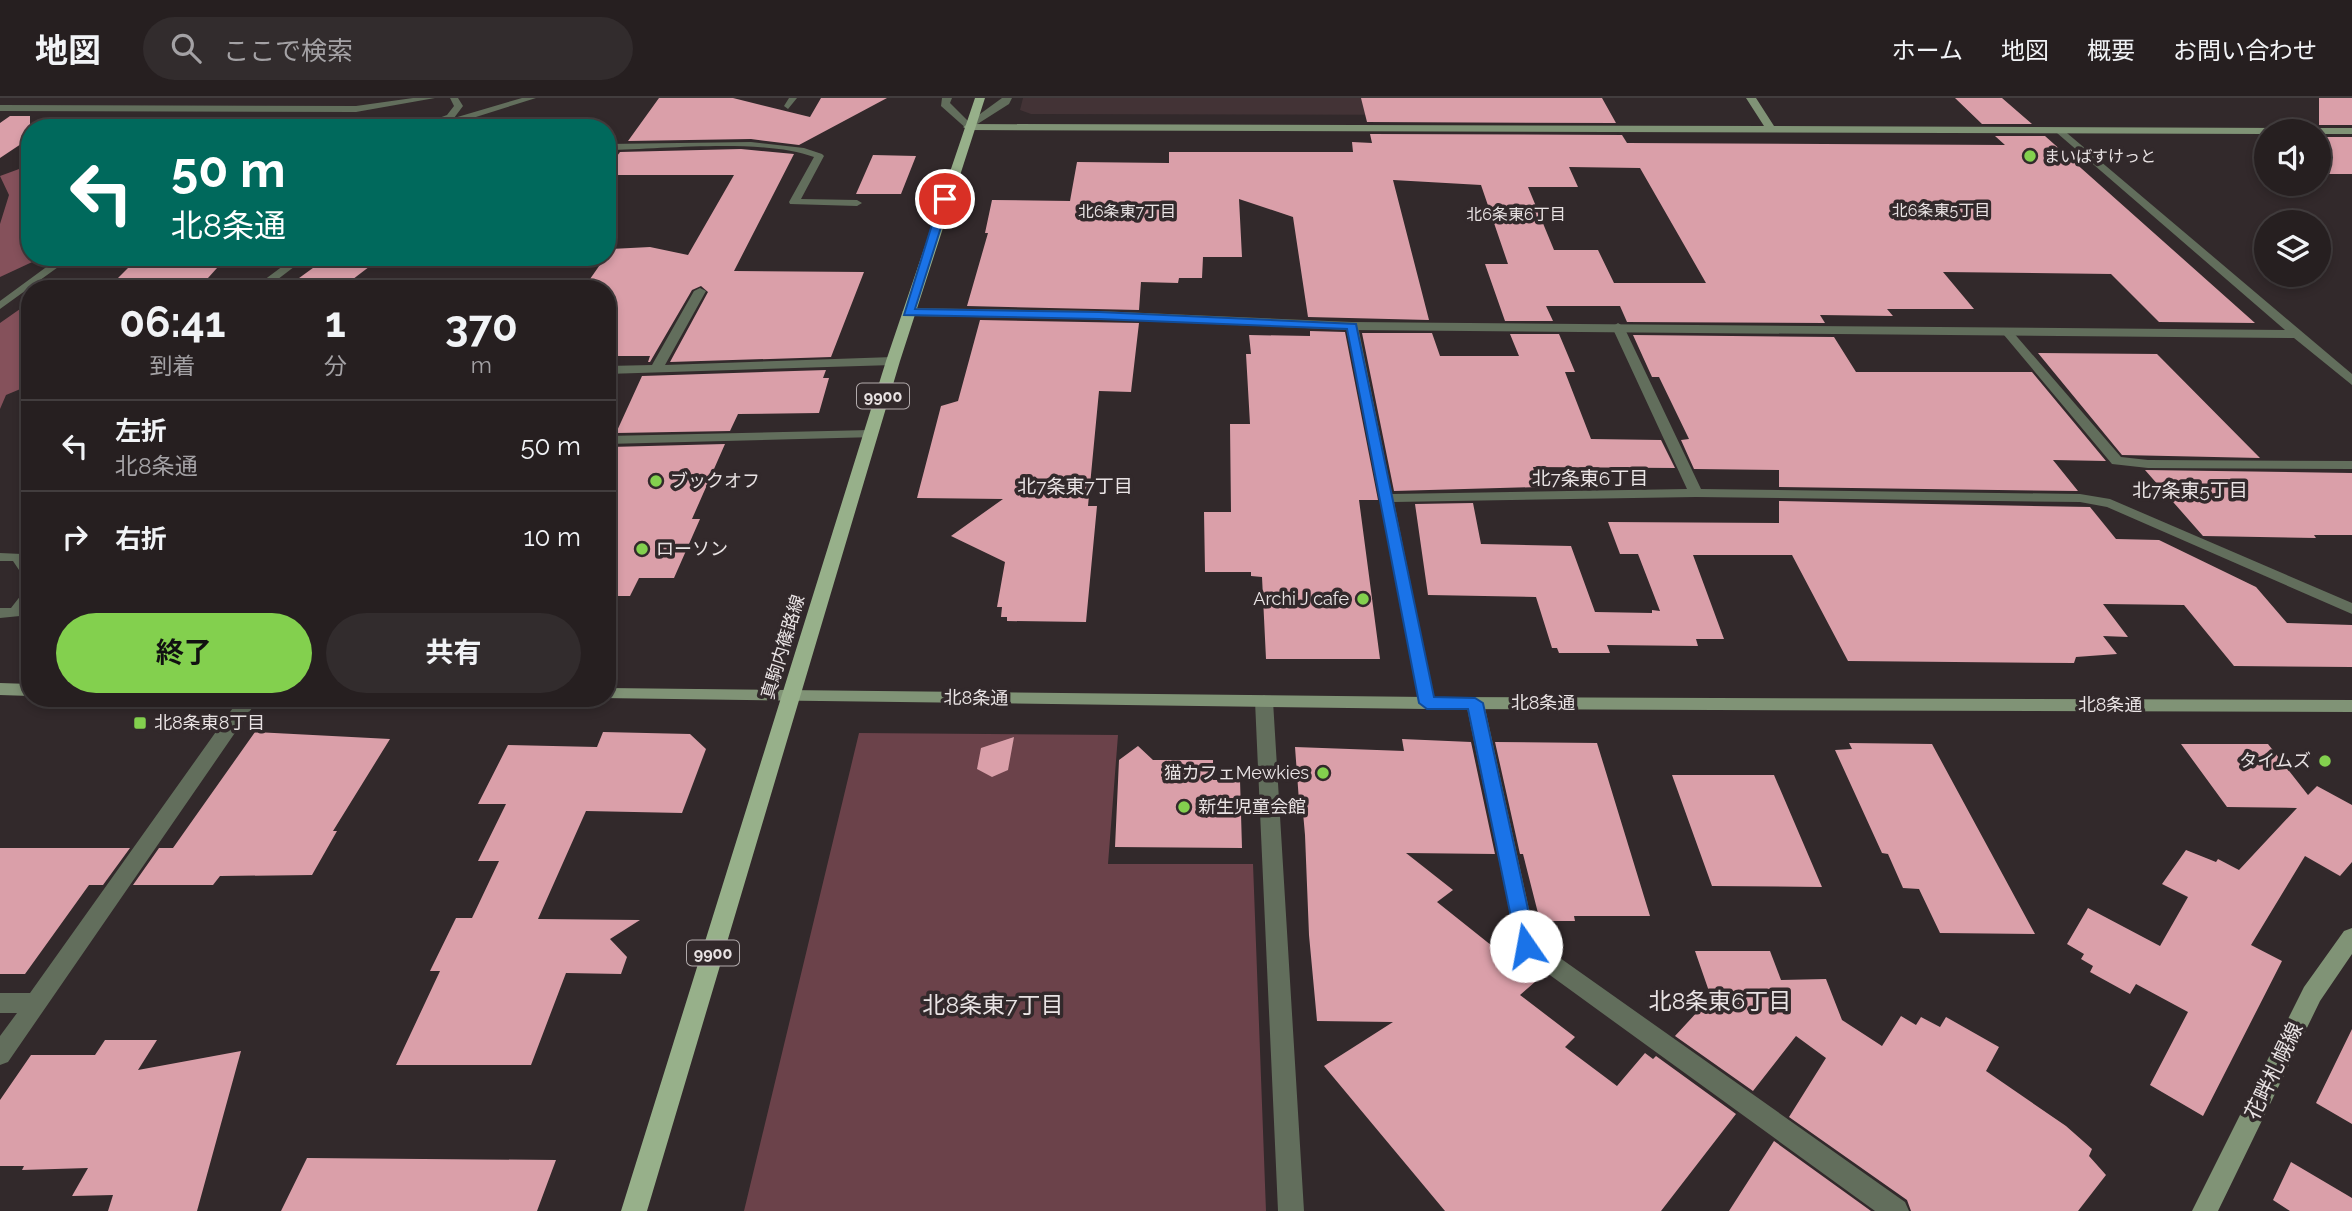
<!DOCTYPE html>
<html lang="ja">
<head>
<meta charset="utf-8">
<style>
  body { margin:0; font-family:Raleway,"Noto Sans JP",sans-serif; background:#322c2d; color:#f1f3f6; height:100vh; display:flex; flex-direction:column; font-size:26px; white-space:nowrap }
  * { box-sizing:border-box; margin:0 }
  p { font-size:23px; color:#a4a2a5 }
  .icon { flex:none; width:38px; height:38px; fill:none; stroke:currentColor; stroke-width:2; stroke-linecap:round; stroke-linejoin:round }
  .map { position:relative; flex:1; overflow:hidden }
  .panel { position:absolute; left:21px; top:182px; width:595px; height:427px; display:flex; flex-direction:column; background:#261f20; border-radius:28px; box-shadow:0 4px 10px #0003,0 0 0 2px #423d3e }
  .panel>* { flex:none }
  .top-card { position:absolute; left:21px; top:21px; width:595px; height:147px; border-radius:28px; box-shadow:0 4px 10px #0003,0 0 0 2px #423d3e; background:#00695c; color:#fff; overflow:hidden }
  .tools { position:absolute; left:2254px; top:21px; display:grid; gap:14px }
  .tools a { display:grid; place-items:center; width:77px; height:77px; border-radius:50%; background:#261f20; box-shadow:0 4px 10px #0003,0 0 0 2px #423d3e; font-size:35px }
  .pin { position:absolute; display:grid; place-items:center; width:60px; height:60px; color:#fff; margin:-30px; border:4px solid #fff; border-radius:50%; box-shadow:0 2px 7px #0007 }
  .me { position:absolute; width:77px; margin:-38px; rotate:348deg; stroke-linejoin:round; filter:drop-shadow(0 0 5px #0008) }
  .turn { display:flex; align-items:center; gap:24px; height:147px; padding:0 35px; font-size:32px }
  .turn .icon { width:91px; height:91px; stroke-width:2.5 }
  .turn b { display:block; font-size:49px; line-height:60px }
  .eta { display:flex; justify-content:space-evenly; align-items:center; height:119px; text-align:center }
  .eta b { font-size:42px; font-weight:700; line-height:49px }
  .cta { display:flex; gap:14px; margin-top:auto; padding:14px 35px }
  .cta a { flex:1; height:80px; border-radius:42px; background:#83d04e; color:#111; font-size:28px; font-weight:700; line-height:80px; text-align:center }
  .cta a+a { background:#322c2d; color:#f1f3f6 }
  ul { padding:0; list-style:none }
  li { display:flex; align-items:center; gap:21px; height:91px; padding:0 35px; border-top:2px solid #423d3e }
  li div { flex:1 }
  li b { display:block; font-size:26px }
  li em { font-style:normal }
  header { display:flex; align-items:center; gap:42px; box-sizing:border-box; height:98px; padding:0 35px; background:#261f20; border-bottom:2px solid #423d3e }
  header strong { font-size:33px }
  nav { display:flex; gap:38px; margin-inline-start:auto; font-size:24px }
  .search { width:490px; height:63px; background:#322c2d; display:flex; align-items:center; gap:18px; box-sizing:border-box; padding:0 24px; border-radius:38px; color:#a4a2a5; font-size:26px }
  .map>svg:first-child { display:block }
</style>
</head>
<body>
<header>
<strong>地図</strong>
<div class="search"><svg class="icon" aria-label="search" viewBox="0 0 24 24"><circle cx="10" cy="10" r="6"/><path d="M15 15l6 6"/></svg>ここで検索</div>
<nav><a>ホーム</a><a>地図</a><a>概要</a><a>お問い合わせ</a></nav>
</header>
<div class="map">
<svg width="2352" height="1113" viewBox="0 0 2352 1113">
  <rect width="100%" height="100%" fill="#32292b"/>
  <path fill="#433336" d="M 1023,0 L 1486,0 L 1493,17 L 1031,16 L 1020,12 Z"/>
  <path fill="#6b424a" d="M 859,635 L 1118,637 L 1108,766 L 1253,766 L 1266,1113 L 744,1113 Z"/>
  <path fill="#85515b" d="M 30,67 L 30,159 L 43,159 L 0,179 L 0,126 L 9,97 L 0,78 Z
    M 30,204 L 30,287 L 6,297 L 0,311 L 0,225 Z"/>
  <path fill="#da9fa9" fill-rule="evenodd" d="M 659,0 L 733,0 L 810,19 L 821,0 L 887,0 L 799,47 L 751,41 L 628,43 Z
    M 1361,0 L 1602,0 L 1616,25 L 1367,24 Z
    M 1955,0 L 2002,0 L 2032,26 L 1982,26 Z
    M 2319,0 L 2352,0 L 2352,27 L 2319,27 Z
    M 10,18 L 30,18 L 30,40 L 0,60 L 0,25 Z
    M 1370,36 L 1622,37 L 1627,45 L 2005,47 L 1995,38 L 2045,38 L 2255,225 L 2159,224 L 2111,176 L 1943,174 L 1974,211 L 1887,211 L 1893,218 L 1820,217 L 1825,225 L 1627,224 L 1620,208 L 1546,208 L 1553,223 L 1505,223 L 1485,166 L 1508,166 L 1481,87 L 1393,82 L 1429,222 L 1308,219 L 1293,119 L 1239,101 L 1242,159 L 1203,159 L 1202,180 L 1179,180 L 1178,185 L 1141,184 L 1139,212 L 967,208 L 988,135 L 985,135 L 992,102 L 1070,103 L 1077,64 L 1169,65 L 1169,54 L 1353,54 L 1352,44 L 1372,45 ZM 1569,69 L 1640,70 L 1706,185 L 1614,185 L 1598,152 L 1554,152 L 1528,89 L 1578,89 Z
    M 2319,39 L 2352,39 L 2352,76 L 2319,76 Z
    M 741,51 L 794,56 L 734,173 L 864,174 L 831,259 L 670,264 L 708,194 L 701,188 L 692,192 L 650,264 L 648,264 L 650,258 L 607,258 L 607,191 L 583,191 L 611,151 L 650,149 L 688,157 L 734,77 L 607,77 L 607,72 L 620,54 Z
    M 873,57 L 916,58 L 901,96 L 856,96 Z
    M 139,159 L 227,159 L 198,191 L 107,191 Z
    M 328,159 L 382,159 L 340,191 L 284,191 Z
    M 980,222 L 1139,225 L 1131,294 L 1099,293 L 1088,408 L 1097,408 L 1086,524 L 1007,523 L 1007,519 L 1001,519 L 1002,509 L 997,509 L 1005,464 L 951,438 L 1003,401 L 917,400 L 941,308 L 958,303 Z
    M 1310,233 L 1345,234 L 1378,402 L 1359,402 L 1380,561 L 1266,561 L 1262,479 L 1251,478 L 1251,474 L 1205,474 L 1204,414 L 1231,414 L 1230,326 L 1250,326 L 1246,256 L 1251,256 L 1249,237 L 1310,238 Z
    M 1362,235 L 1432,235 L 1440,258 L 1519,258 L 1510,236 L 1559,236 L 1575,274 L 1565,274 L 1591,341 L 1661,342 L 1675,370 L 1533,369 L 1538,389 L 1394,393 Z
    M 1633,237 L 1834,239 L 1856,274 L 2032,274 L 2106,363 L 2053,362 L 2078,393 L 1779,389 L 1779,372 L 1694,371 L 1681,342 L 1689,341 L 1659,279 L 1652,279 Z
    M 2038,255 L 2157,256 L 2260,360 L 2122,357 Z
    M 826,272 L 823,280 L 829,280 L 819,315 L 738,316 L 730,333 L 616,335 L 642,278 Z
    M 725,346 L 692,421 L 700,421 L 674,480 L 639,480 L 630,498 L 607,498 L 607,355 L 610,349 Z
    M 2145,372 L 2352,375 L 2352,437 L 2314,437 L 2316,440 L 2203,438 Z
    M 1779,403 L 2090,409 L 2116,441 L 2159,442 L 2256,489 L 2287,525 L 2352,527 L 2352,569 L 2234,568 L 2184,507 L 2103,506 L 2128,539 L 2103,538 L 2117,556 L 2076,559 L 2074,565 L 1848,563 L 1792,457 L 1693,457 L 1724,541 L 1696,541 L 1698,548 L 1607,547 L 1610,555 L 1559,555 L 1557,550 L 1552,550 L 1536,499 L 1428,497 L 1415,406 L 1473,405 L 1481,446 L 1571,448 L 1595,514 L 1652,515 L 1652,512 L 1660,513 L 1638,456 L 1620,456 L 1608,424 L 1779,425 Z
    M 255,634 L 390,641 L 333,733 L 337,733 L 312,777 L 220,778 L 213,787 L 133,787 L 159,750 L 173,750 Z
    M 603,634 L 690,636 L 706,651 L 682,715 L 586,713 L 538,821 L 640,822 L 610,841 L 627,859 L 621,876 L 566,875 L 531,967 L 396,967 L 440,873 L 430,873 L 456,820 L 472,820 L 499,763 L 478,763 L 506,706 L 478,706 L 508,647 L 597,649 Z
    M 1014,639 L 1008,672 L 992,679 L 977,671 L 981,650 Z
    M 1402,641 L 1471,644 L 1495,756 L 1406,755 L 1453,792 L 1437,804 L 1536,883 L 1520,897 L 1575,939 L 1565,949 L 1617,988 L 1645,955 L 1653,961 L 1656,958 L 1736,1016 L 1661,1113 L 1445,1113 L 1324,968 L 1393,924 L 1317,923 L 1309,837 L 1305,737 L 1302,703 L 1299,703 L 1295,649 L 1404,653 Z
    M 1495,644 L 1597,645 L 1650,818 L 1574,818 L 1575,823 L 1540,823 L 1523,756 L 1520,756 Z
    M 1849,645 L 1932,646 L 2035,836 L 1940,835 L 1919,791 L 1903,790 L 1888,756 L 1882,755 L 1835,652 L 1852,651 Z
    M 2181,646 L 2268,646 L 2308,697 L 2317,688 L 2352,707 L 2352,764 L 2340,778 L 2305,758 L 2251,847 L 2282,863 L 2203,1018 L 2150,987 L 2188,914 L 2136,886 L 2130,896 L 2090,874 L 2093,868 L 2081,861 L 2084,856 L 2067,846 L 2088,810 L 2160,848 L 2188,799 L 2162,786 L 2186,752 L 2216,764 L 2218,761 L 2239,772 L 2297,710 L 2227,709 Z
    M 1138,648 L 1153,662 L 1213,662 L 1213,682 L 1240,682 L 1242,750 L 1115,749 L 1119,662 Z
    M 1672,677 L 1774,677 L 1822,789 L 1712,788 Z
    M 0,750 L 130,750 L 103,787 L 89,787 L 25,876 L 0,876 Z
    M 1695,853 L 1770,853 L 1781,882 L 1826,881 L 1842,922 L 1882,948 L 1901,918 L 1916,927 L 1921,919 L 1940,929 L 1946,919 L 1999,949 L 1986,973 L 2066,1028 L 2092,1051 L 2089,1058 L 2106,1077 L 2078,1113 L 1911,1113 L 1907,1102 L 1789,1019 L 1826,960 L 1796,938 L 1753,993 L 1675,938 L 1711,899 Z
    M 2352,931 L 2352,1026 L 2316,1005 Z
    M 105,942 L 157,942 L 138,972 L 241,953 L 197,1113 L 108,1113 L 113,1097 L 72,1098 L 88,1070 L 22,1072 L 24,1068 L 0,1068 L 0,1002 L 31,957 L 95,957 Z
    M 1774,1043 L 1871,1113 L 1729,1113 Z
    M 307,1060 L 556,1062 L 537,1113 L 281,1113 Z
    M 2291,1064 L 2352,1100 L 2352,1113 L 2290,1113 L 2273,1102 Z"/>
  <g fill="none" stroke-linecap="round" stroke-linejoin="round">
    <path fill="#626e5c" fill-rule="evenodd" d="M 413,0 L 435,0 L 356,14 L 0,13 L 0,7 L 356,8 Z
      M 450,0 L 458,0 L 463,8 L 454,20 L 522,0 L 536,0 L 441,30 L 426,30 L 440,24 L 439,20 L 447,17 L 454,8 Z
      M 789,0 L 797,0 L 788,11 L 784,8 Z
      M 751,44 L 804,50 L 822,56 L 824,58 L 801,101 L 857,102 L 862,105 L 857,108 L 790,106 L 789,104 L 814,59 C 763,40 664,51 607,52 L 607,46 Z
      M 60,159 L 72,159 L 0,211 L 0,203 Z
      M 295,159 L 307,159 L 265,191 L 252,191 Z
      M 700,190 L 706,193 L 665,267 L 893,259 L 899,263 L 893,267 L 607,276 L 607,268 L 652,267 L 694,193 Z
      M 1352,224 L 1358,228 L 1392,396 L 1687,391 L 1612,229 L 1618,225 L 1624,229 L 1701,391 L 2080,396 L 2110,401 L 2352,505 L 2352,516 L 2107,409 L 2080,404 L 1696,399 L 1394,404 L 1435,605 L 1433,609 L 1421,609 L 1346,228 Z
      M 2008,231 L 2012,233 L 2121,359 L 2148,362 L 2352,363 L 2352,371 L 2148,370 L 2112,366 L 2004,237 L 2002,235 Z
      M 871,332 L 878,336 L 876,339 L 607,346 L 607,338 Z
      M 30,353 L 30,361 L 20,357 L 22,354 Z
      M 0,455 L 22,456 L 30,467 L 30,483 L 25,481 L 13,463 L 0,463 Z
      M 30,490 L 30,506 L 20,518 L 0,520 L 0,510 L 11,510 L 25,492 Z"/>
    <path fill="#626e5c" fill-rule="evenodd" d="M 942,0 L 952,0 L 950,5 L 969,24 L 1002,0 L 1012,0 L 1009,6 L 968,32 L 941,8 Z
      M 2061,30 L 2352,276 L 2352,287 L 2294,240 L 1352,232 L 1099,221 L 908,218 L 902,214 L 908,210 L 1099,213 L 1352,224 L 2285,232 L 2057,35 L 2057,31 Z
      M 1264,597 L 1273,603 L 1304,1113 L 1278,1113 L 1255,603 Z
      M 1475,599 L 1484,605 L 1536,843 L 1905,1104 L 1909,1113 L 1875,1113 L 1518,854 L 1466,605 Z
      M 240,600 L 259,600 L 8,964 L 0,967 L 0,938 L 17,915 L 0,915 L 0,895 L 30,895 Z"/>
    <path fill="#809376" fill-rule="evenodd" d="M 1746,0 L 1756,0 L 1774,28 L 2289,30 L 2294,33 L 2266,33 L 2266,36 L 968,32 L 963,29 L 968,26 L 1764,28 Z
      M 2352,30 L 2352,36 L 2319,36 L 2319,33 L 2314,33 L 2319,30 Z
      M 0,585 L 30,586 L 30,598 L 0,597 Z
      M 607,590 L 1427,599 L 2352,602 L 2352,614 L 1427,611 L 601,600 L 607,600 Z
      M 2352,830 L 2352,856 L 2320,903 L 2218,1113 L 2192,1113 L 2304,889 L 2344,833 Z"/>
    <path fill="#97b08a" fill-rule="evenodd" d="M 975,0 L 985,0 L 900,263 L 647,1113 L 621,1113 L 886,263 Z"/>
  </g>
  <path fill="#1a73e8" stroke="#114b97" stroke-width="2" d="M 945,98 L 950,101 L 915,211 L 1099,214 L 1356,226 L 1434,599 L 1475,600 L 1483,605 L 1536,848 L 1533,853 L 1519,853 L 1517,848 L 1468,611 L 1427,611 L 1419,605 L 1347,231 L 1099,221 L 904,217 L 940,101 Z"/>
  <g fill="#83d04e" stroke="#32292b" stroke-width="2.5">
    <circle cx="2030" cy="58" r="7"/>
    <circle cx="656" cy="383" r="7"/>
    <circle cx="642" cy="451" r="7"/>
    <circle cx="1363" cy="501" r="7"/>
    <rect x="133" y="618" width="14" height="14" rx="3.5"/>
    <circle cx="2325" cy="663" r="7"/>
    <circle cx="1323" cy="675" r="7"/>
    <circle cx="1184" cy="709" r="7"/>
  </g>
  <g text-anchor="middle" stroke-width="7" stroke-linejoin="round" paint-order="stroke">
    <g font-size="16" fill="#e9e3e4" stroke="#32292b" text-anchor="start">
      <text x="2044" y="64">まいばすけっと</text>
    </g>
    <g font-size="16" fill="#e9e3e4" stroke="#32292b">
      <text x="1941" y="118">北6条東5丁目</text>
      <text x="1127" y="119">北6条東7丁目</text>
      <text x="1516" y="122">北6条東6丁目</text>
    </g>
    <g fill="#32292b" stroke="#b2abac" stroke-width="2">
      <rect x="857" y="285.5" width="52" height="25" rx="5"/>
      <rect x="687" y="842.5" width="52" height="25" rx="5"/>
    </g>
    <g font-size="16" font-weight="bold" fill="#e9e3e4">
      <text x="883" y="304">9900</text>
      <text x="713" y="861">9900</text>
    </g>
    <g font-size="18" fill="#e9e3e4" stroke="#32292b" text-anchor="start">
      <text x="670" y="389">ブックオフ</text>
      <text x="656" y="457">ローソン</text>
      <text x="1349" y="507" text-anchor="end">Archi J cafe</text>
      <text x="154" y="631">北8条東8丁目</text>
      <text x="2311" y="669" text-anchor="end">タイムズ</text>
      <text x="1309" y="681" text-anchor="end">猫カフェMewkies</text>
      <text x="1198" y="715">新生児童会館</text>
    </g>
    <g font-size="18" fill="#e9e3e4" stroke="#32292b">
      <text transform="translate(783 549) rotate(-73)" y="6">真駒内篠路線</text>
      <text transform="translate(976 600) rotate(1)" y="6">北8条通</text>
      <text x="1543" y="611">北8条通</text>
      <text x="2110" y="613">北8条通</text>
    </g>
    <g font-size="19" fill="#e9e3e4" stroke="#32292b">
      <text x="1590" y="387">北7条東6丁目</text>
      <text x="1075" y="395">北7条東7丁目</text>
      <text x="2190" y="399">北7条東5丁目</text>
    </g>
    <g font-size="21" fill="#e9e3e4" stroke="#32292b">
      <text transform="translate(2274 973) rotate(-64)" y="7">花畔札幌線</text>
    </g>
    <g font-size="23" fill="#e9e3e4" stroke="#32292b">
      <text x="1720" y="911">北8条東6丁目</text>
      <text x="993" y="915">北8条東7丁目</text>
    </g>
  </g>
</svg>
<div class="tools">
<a><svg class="icon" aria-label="sound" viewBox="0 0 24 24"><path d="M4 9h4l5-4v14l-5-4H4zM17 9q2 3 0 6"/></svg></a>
<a><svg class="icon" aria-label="layers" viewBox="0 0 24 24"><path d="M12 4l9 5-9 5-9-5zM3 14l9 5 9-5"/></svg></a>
</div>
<div class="pin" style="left:945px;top:101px;background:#d93025"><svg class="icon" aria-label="arrive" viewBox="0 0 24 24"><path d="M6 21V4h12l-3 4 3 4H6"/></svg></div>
<svg class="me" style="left:1526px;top:848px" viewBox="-20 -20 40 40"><circle r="19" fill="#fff"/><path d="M0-13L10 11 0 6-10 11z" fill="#1a73e8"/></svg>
<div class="top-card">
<div class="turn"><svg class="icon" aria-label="left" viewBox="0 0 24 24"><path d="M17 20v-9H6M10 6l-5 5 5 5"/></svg><div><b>50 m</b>北8条通</div></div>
</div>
<section class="panel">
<div class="eta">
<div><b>06:41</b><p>到着</p></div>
<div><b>1</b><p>分</p></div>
<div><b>370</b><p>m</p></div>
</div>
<ul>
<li><svg class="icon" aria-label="left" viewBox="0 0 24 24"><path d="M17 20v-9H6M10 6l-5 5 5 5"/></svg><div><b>左折</b><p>北8条通</p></div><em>50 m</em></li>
<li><svg class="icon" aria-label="right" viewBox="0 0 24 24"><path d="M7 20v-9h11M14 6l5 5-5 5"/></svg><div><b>右折</b></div><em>10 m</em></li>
</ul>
<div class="cta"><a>終了</a><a>共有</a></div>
</section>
</div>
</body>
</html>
